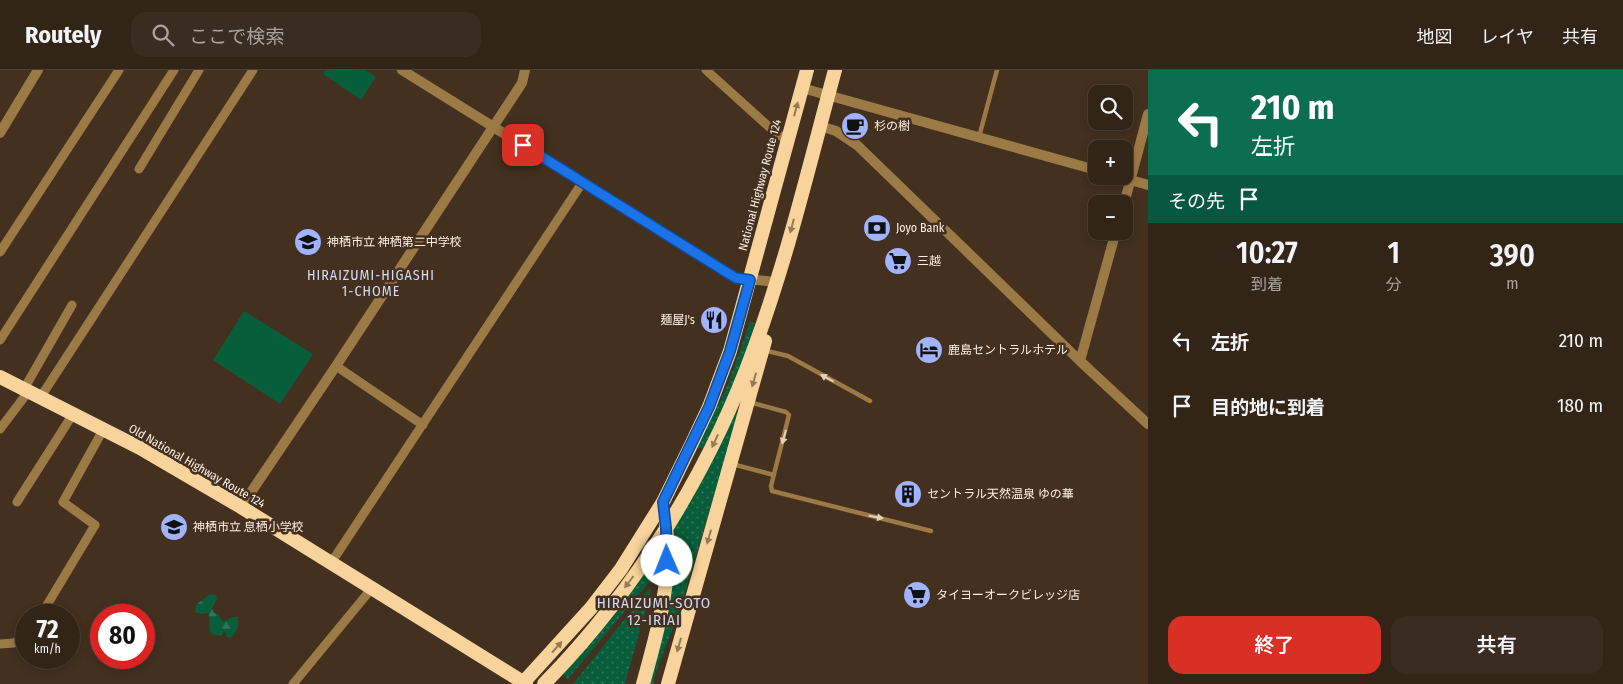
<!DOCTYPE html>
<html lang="ja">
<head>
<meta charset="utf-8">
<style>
  body { margin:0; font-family:"Fira Sans Condensed","Noto Sans JP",sans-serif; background:#3a2c20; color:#f1f3f6; height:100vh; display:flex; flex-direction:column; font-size:19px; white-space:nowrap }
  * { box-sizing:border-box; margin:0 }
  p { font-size:16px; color:#a8a4a1 }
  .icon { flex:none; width:28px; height:28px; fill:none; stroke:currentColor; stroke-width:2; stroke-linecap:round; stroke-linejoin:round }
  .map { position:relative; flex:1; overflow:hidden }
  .drawer { display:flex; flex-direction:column; background:#322417; width:475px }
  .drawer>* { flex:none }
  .guide { background:#0b6e4f; color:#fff; overflow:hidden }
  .fabs { position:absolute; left:1088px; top:15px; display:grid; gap:10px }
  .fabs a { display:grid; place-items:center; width:45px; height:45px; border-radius:10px; background:#322417; box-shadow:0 2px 8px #0003,0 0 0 1px #4d4136; font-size:25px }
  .speed { position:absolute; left:15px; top:534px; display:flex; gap:10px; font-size:25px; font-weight:700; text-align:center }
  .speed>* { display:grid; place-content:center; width:65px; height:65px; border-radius:50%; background:#322417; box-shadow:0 2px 8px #0003,0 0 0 1px #4d4136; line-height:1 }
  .speed small { font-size:12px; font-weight:400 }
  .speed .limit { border:8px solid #d22; background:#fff; color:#111 }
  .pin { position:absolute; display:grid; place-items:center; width:42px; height:42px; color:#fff; margin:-21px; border-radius:10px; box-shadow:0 2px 8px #0006 }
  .me { position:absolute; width:55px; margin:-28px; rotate:359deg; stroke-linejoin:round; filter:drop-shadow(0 0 4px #0008) }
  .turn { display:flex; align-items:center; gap:18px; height:105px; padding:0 20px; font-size:22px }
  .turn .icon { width:65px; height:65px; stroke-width:2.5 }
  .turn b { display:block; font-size:35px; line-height:42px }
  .then { display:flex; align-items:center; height:48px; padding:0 20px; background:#0003; gap:10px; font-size:19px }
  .eta { display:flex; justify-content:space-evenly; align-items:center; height:85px; text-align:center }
  .eta b { font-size:30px; font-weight:600; line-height:35px }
  .primary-button { display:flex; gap:10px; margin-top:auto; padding:10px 20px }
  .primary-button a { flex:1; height:58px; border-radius:15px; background:#d93025; color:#fff; font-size:20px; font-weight:600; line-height:58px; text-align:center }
  .primary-button a+a { background:#3a2c20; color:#f1f3f6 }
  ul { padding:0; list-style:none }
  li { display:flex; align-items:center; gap:15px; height:65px; padding:0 20px }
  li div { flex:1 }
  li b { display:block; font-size:19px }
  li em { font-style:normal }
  header { display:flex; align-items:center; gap:30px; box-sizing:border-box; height:70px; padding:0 25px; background:#322417; border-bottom:1px solid #4d4136 }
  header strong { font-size:24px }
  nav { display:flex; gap:28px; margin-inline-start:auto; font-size:18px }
  .search { width:350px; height:45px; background:#3a2c20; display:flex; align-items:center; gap:12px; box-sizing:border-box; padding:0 18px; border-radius:15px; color:#a8a4a1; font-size:19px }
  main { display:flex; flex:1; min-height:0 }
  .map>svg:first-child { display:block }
</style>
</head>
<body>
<header>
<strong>Routely</strong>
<div class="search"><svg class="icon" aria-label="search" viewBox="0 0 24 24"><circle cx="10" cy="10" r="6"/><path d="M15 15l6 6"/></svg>ここで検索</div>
<nav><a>地図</a><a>レイヤ</a><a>共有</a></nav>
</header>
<main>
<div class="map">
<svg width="1148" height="614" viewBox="0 0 1148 614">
  <defs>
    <pattern id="green-dots" width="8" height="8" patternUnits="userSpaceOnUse" patternTransform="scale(1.25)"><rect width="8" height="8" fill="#085e3a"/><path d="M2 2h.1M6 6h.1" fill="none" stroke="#2d7556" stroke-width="1.8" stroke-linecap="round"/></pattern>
    <pattern id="forest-firs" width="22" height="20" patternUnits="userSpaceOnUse" patternTransform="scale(1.25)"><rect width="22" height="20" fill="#085e3a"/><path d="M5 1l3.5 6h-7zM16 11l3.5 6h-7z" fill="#2d7556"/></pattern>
  </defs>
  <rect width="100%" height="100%" fill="#43301f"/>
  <path fill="url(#green-dots)" d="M 750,252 L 755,253 C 743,294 727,345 702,379 L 698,377 L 728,314 Z
    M 735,342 L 739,343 L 678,545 L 658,596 L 653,614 L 649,614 L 673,460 L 704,404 Z
    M 659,480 L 661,481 L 657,510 L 651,510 L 568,609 L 562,603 C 600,566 629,524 659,480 Z
    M 649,519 L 651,520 L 625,614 L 573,614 Z"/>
  <path fill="url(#forest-firs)" d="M 210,524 L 216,525 L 217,528 L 212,539 L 214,543 L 218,544 L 223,552 L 233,547 L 238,547 L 238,556 L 233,566 L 228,568 L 224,561 L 221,566 L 211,564 C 208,557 211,551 208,543 L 202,544 L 195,542 L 196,535 Z"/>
  <path fill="#085e3a" d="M 325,0 L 365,0 L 376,7 L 361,30 L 323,4 Z
    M 244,241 L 313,284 L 280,334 L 213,290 Z"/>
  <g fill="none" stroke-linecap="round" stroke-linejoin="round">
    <path stroke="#9c7a46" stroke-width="4.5" d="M 979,67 L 997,0
      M 763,280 L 788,286 L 870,331
      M 749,332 L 786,342 L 789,345 L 771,416 L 772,421 L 931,461
      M 732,394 L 774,405"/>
    <path stroke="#9c7a46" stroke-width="9" d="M 706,0 L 778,65 L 788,69
      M 139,99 L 199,0
      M 0,182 L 119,0
      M 0,270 L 174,0
      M 336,296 L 423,355
      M 40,328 L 253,0
      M 0,359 L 25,326 L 24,319 L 72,235
      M 17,432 L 73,344
      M 331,493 L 582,113
      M 41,545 L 95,455 L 63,432 L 103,360
      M 0,574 L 14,573 L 26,564
      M 293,614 L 372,518"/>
    <path stroke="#9c7a46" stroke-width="10" d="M 402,0 L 736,208 L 776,212
      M 802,18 L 1096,100
      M 820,56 L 836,61 L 857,75 L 1080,291 L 1148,354
      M 0,63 L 38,0
      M 1117,106 L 1148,115
      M 1124,134 L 1148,44
      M 1080,291 L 1116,161
      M 241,437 L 336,296 L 522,13 L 525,0"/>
    <path stroke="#f8d49c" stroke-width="14" d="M 0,307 L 140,378 L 241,437 L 526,614
      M 522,614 L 591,538 L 621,499 L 663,432 L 691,375 L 709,337 L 730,281 L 807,0
      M 544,614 C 637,519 710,401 755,276 C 788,186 810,92 835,0
      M 643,614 C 658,559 672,514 666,455
      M 668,614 L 765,271"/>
  </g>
  <defs><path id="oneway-solid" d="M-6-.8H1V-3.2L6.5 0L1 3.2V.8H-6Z" transform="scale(1.25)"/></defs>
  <g fill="#947a57">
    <use href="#oneway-solid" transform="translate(796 39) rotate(-75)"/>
    <use href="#oneway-solid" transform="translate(792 156) rotate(105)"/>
    <use href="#oneway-solid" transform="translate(754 310) rotate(106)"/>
    <use href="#oneway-solid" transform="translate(715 371) rotate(115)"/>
    <use href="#oneway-solid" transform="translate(709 467) rotate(106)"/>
    <use href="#oneway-solid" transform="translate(629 512) rotate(127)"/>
    <use href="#oneway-solid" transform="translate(679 575) rotate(106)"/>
    <use href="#oneway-solid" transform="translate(557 577) rotate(-48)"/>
  </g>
  <g fill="#e3d1bc">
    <use href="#oneway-solid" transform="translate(827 308) rotate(-152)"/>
    <use href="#oneway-solid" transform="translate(784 367) rotate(105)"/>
    <use href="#oneway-solid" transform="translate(876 447) rotate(10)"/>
  </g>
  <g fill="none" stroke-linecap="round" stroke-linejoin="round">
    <g stroke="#114b97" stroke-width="12">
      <path id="route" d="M 523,75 L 726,202 L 736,208 L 750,210 L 730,281 L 709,337 L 663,432 L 666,458 L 667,491"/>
    </g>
    <use href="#route" stroke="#1a73e8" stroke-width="9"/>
  </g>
  <defs>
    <g id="cafe-disc" transform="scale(1.4375)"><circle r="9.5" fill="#a1b3fd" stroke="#43301f"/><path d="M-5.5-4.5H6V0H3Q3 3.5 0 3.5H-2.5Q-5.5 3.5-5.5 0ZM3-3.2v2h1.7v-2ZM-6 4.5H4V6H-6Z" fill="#111"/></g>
    <g id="bank-disc" transform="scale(1.4375)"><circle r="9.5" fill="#a1b3fd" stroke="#43301f"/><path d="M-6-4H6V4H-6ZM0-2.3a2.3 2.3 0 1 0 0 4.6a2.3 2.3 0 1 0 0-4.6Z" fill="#111"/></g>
    <g id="school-disc" transform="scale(1.4375)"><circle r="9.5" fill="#a1b3fd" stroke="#43301f"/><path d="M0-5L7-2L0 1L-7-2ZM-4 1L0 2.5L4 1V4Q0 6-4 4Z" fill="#111"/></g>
    <g id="supermarket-disc" transform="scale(1.4375)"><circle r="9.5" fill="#a1b3fd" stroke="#43301f"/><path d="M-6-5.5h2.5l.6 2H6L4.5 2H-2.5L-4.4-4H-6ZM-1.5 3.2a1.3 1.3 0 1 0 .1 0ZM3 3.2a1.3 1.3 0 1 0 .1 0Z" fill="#111"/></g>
    <g id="restaurant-disc" transform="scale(1.4375)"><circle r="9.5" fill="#a1b3fd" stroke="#43301f"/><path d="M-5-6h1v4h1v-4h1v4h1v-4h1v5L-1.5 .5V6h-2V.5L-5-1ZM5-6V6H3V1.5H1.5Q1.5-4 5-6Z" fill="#111"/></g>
    <g id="hotel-disc" transform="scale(1.4375)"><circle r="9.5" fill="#a1b3fd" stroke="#43301f"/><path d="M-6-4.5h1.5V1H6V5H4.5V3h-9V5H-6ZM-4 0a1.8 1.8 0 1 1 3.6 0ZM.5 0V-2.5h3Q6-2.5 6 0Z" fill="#111"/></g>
    <g id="building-disc" transform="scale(1.4375)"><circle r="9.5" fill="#a1b3fd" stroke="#43301f"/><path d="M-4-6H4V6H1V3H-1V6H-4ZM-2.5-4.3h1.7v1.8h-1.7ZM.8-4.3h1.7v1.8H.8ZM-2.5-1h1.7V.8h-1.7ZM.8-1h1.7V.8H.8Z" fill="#111"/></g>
  </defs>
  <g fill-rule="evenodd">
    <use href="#cafe-disc" x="855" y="56"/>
    <use href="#bank-disc" x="877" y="158"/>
    <use href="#school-disc" x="308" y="172"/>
    <use href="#supermarket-disc" x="898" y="191"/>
    <use href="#restaurant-disc" x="714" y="250"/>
    <use href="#hotel-disc" x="929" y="280"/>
    <use href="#building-disc" x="908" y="424"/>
    <use href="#school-disc" x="174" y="457"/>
    <use href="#supermarket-disc" x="917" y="525"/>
  </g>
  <g text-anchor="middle" stroke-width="5" stroke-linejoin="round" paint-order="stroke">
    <g font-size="12" fill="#fbeee3" stroke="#43301f" text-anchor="start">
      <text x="874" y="60">杉の樹</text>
      <text x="896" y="162">Joyo Bank</text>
      <text x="327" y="176">神栖市立 神栖第二中学校</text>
      <text x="917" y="195">三越</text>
      <text x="695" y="254" text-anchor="end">麺屋J's</text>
      <text x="948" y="284">鹿島セントラルホテル</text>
      <text x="927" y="428">セントラル天然温泉 ゆの華</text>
      <text x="193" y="461">神栖市立 息栖小学校</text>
      <text x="936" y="529">タイヨーオークビレッジ店</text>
    </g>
    <g font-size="12" fill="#fbeee3" stroke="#43301f">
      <text transform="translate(760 115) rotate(-75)" y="4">National Highway Route 124</text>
      <text transform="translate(197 396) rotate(30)" y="4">Old National Highway Route 124</text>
    </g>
    <g font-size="14" letter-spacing="1" fill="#d1d9f6" stroke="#43301f">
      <text x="371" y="210">HIRAIZUMI-HIGASHI<tspan x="371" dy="16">1-CHOME</tspan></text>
    </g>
    <g font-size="15" letter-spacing="1" fill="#d1d9f6" stroke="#43301f">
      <text x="654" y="538">HIRAIZUMI-SOTO<tspan x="654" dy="17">12-IRIAI</tspan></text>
    </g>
  </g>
</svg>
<div class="fabs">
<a><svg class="icon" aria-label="search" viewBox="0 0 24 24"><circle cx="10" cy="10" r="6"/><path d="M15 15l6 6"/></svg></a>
<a>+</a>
<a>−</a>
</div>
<div class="speed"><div>72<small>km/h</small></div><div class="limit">80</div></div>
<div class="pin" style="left:523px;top:75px;background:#d93025"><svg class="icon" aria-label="arrive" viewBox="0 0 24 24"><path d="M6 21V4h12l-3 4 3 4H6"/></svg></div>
<svg class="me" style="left:667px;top:491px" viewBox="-20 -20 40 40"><circle r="19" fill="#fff"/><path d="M0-13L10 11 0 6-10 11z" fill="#1a73e8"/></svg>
</div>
<section class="drawer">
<div class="guide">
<div class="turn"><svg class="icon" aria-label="left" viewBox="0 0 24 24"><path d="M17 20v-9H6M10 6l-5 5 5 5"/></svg><div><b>210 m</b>左折</div></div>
<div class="then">その先<svg class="icon" aria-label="arrive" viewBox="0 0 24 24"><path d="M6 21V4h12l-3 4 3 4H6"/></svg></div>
</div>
<div class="eta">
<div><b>10:27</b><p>到着</p></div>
<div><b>1</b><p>分</p></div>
<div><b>390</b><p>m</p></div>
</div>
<ul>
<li><svg class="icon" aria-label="left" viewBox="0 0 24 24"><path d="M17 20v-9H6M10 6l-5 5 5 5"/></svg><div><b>左折</b></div><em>210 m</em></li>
<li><svg class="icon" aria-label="arrive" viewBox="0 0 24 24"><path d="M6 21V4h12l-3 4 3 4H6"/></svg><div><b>目的地に到着</b></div><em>180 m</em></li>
</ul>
<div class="primary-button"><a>終了</a><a>共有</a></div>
</section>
</main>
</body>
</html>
